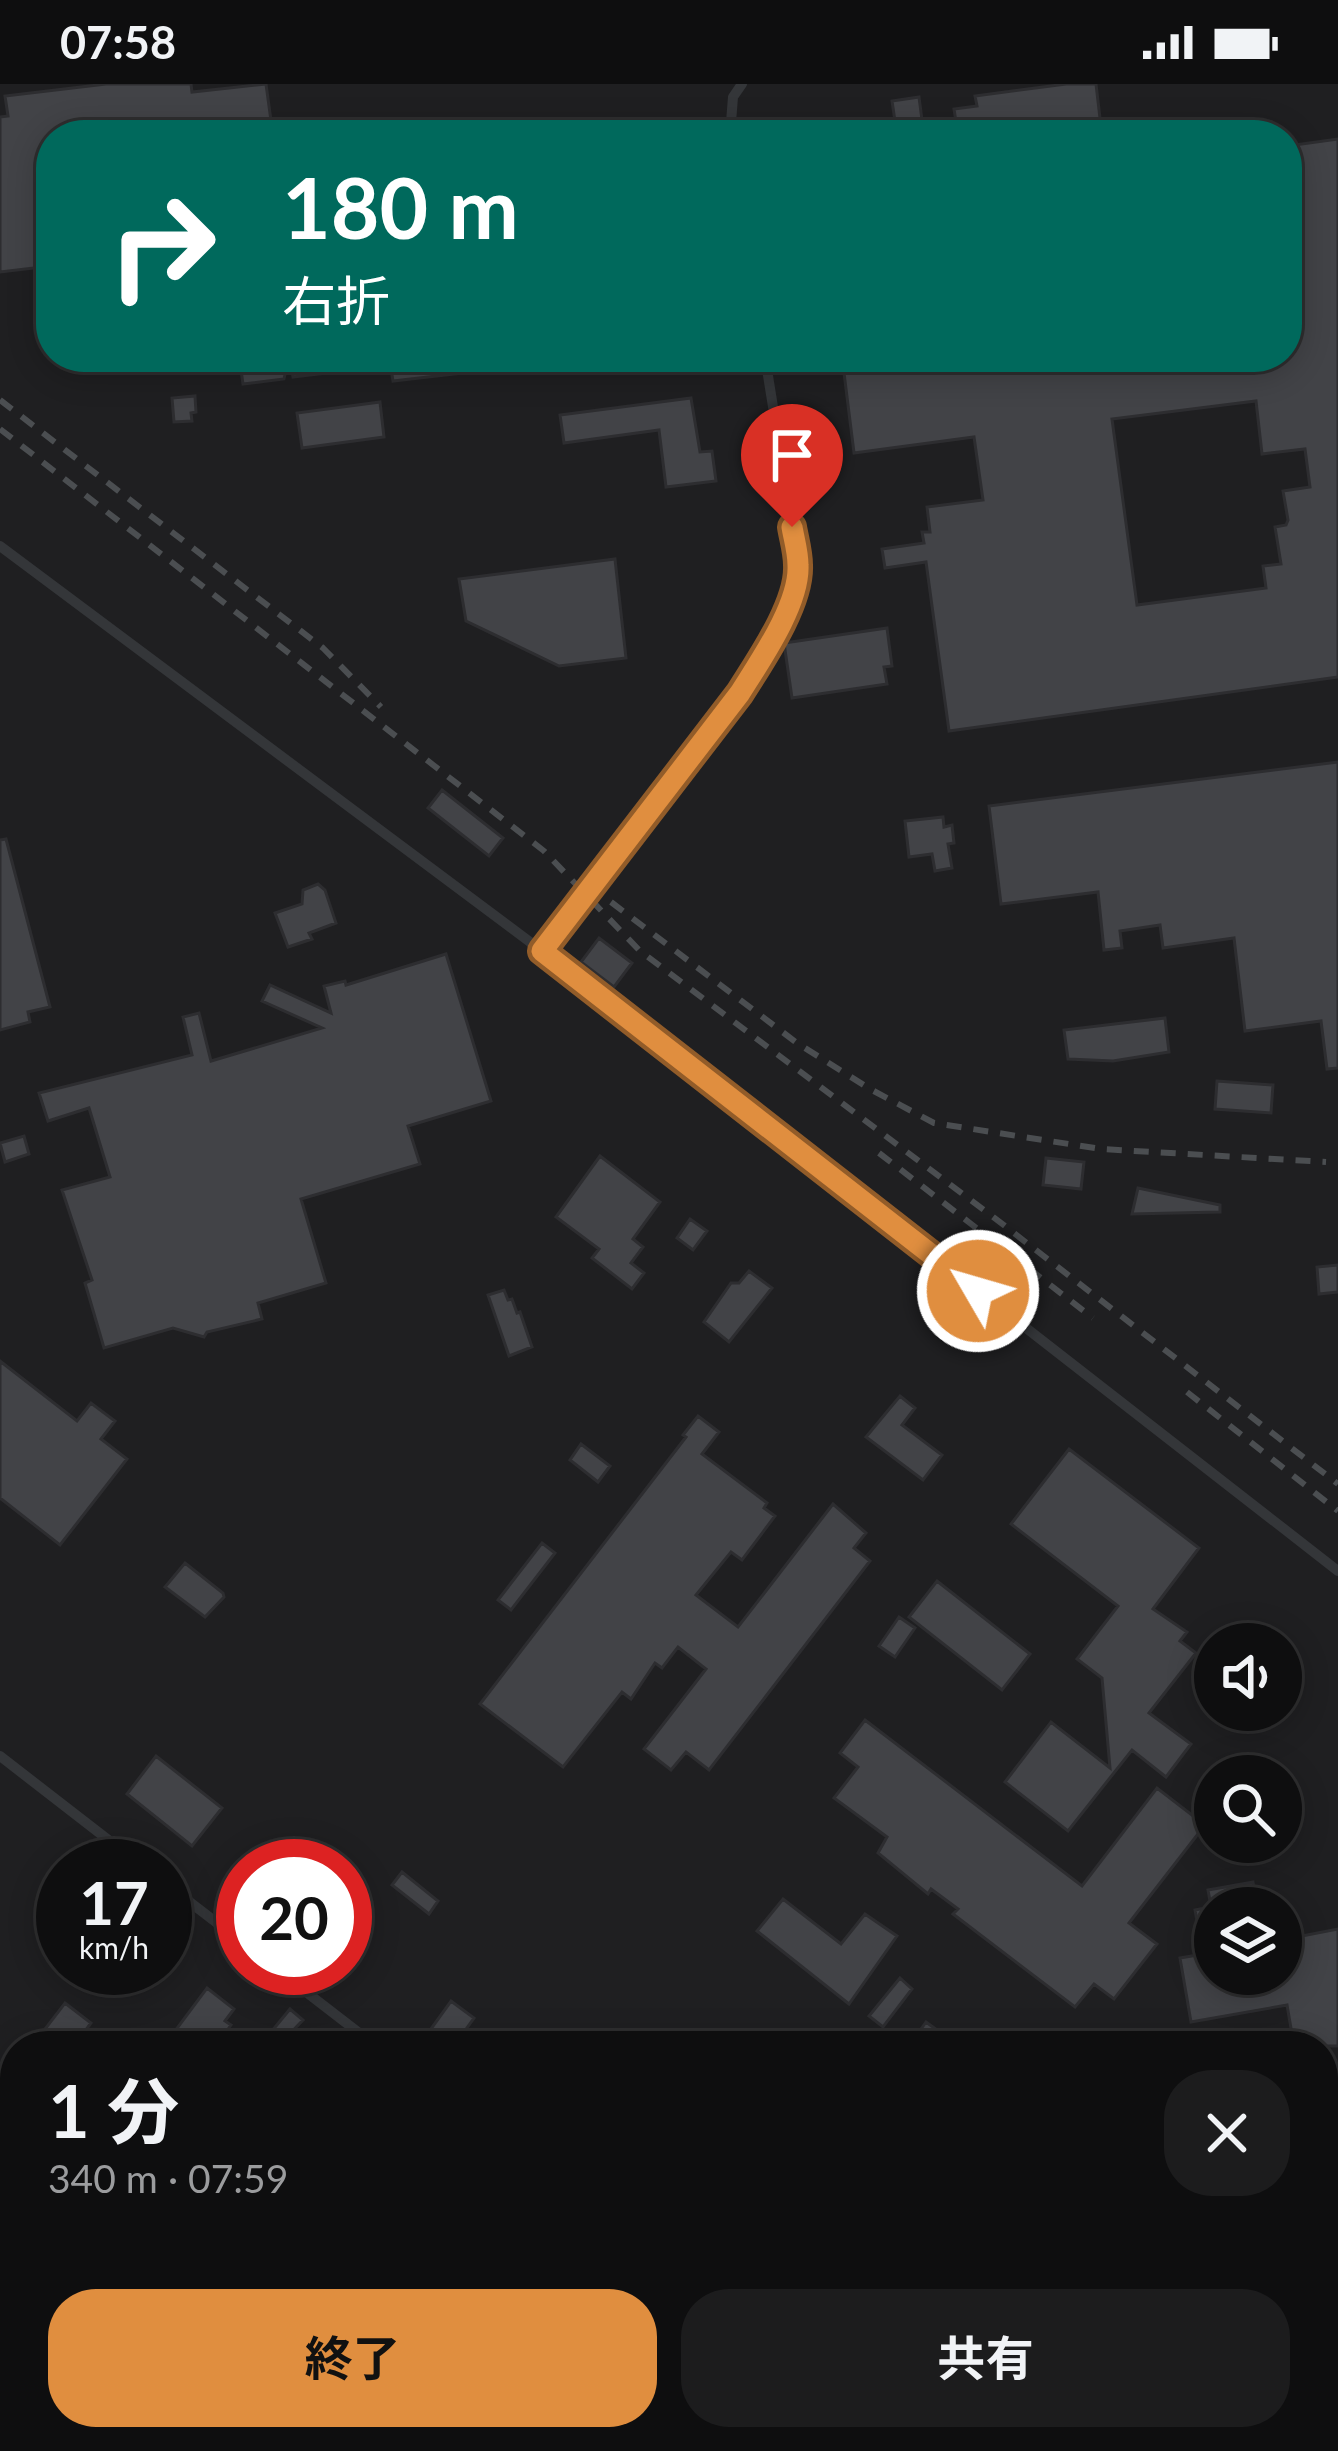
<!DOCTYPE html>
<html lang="ja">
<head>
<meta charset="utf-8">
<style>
  body { margin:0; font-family:Lato,"Noto Sans JP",sans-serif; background:#1c1c1d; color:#f1f3f6; height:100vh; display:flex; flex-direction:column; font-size:45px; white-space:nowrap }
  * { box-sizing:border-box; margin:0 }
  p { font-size:39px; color:#9b9c9e }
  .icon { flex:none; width:66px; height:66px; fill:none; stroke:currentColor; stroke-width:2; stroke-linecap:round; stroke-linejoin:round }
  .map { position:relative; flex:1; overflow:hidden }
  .drawer { position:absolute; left:0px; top:1947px; width:1338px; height:420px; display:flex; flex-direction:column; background:#0e0e0f; border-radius:48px 48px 0 0; box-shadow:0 6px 30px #0003,0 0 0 3px #2e2e2f }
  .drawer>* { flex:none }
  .top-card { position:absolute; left:36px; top:36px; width:1266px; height:252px; border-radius:48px; box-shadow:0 6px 30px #0003,0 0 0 3px #2e2e2f; background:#00695c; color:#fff; overflow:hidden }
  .tools { position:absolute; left:1194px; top:1539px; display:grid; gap:24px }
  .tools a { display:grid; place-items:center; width:108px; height:108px; border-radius:50%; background:#0e0e0f; box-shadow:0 6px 30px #0003,0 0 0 3px #2e2e2f; font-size:60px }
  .speed { position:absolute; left:36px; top:1755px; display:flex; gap:24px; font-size:60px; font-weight:700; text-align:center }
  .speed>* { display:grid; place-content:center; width:156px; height:156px; border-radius:50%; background:#0e0e0f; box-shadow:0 6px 30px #0003,0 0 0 3px #2e2e2f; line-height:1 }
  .speed small { font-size:30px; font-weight:400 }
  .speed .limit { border:18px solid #d22; background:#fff; color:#111 }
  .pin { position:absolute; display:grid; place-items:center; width:102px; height:102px; color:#fff; margin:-123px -51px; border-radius:50% 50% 50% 0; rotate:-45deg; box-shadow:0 0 12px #0007 }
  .pin .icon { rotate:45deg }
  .me { position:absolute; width:132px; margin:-66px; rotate:308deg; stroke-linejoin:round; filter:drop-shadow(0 0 9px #0008) }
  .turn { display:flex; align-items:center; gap:42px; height:252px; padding:0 48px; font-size:54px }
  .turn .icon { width:156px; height:156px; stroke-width:2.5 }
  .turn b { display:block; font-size:84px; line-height:102px }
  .round { display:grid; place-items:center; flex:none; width:126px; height:126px; border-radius:48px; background:#1c1c1d }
  .overview { display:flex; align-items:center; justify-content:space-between; height:204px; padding:0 48px }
  h1 { font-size:72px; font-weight:700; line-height:90px }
  .action { display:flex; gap:24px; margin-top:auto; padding:24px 48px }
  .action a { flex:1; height:138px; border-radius:48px; background:#e08e3f; color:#111; font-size:48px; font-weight:700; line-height:138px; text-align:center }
  .action a+a { background:#1c1c1d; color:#f1f3f6 }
  .status { display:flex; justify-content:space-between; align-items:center; height:84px; padding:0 60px; background:#0e0e0f; direction:ltr }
  .status svg { height:33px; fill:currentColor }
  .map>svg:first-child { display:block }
</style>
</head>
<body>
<div class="status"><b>07:58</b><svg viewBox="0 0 49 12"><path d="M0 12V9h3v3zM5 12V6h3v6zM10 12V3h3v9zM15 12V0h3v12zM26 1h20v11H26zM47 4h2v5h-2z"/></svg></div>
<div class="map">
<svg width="1338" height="2367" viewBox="0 0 1338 2367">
  <rect width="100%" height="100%" fill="#131314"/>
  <path fill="#1f1f21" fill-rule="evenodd" d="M 0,0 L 1338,0 L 1338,2367 L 0,2367 ZM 51,51 L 1287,51 L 1287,273 L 51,273 ZM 1215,1560 L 1281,1560 L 1281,1626 L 1215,1626 ZM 1215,1692 L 1281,1692 L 1281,1758 L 1215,1758 ZM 63,1782 L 165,1782 L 165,1884 L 63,1884 ZM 243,1782 L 345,1782 L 345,1884 L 243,1884 ZM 1215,1824 L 1281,1824 L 1281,1890 L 1215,1890 ZM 15,1962 L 1323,1962 L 1323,2352 L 15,2352 Z"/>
  <path fill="#424347" stroke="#2d2d30" stroke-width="3" fill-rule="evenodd" d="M 106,0 L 191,0 L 192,8 L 266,0 L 273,51 L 51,51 L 51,182 L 0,188 L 0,33 L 8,32 L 5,12 Z
    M 1066,0 L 1096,0 L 1102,51 L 958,51 L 954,25 L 977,22 L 975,12 Z
    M 919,13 L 924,51 L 897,51 L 892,17 Z
    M 1338,55 L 1338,593 L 949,647 L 926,478 L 885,484 L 882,465 L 924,459 L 922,448 L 930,448 L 927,423 L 983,416 L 974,353 L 854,369 L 842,273 L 1287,273 L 1287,62 ZM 1256,317 L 1262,370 L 1305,365 L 1310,403 L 1283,407 L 1288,436 L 1286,441 L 1275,443 L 1281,480 L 1263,482 L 1266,504 L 1137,521 L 1112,335 Z
    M 239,273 L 289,273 L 284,295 L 243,300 Z
    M 290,273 L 367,273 L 368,284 L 293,293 Z
    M 389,273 L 498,273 L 498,285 L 393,297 Z
    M 195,312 L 196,328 L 191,329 L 192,337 L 174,338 L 172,314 Z
    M 691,314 L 700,368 L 712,367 L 716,397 L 666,403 L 659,346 L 564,359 L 560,331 Z
    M 380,318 L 384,353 L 302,364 L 297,329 Z
    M 615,475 L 626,574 L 559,582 L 466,537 L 459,495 Z
    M 887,544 L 892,582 L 884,583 L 887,600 L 792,614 L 784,559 Z
    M 1338,678 L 1338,984 L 1327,985 L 1321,937 L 1245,947 L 1234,854 L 1163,864 L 1160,841 L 1120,847 L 1122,864 L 1104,866 L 1098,808 L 1001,820 L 989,722 Z
    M 442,706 L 503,754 L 489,772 L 428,724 Z
    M 943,733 L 944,743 L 952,741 L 954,759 L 948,760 L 952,784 L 935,787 L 932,770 L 909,773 L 905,737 Z
    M 6,755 L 50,923 L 28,928 L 30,938 L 0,946 L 0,756 Z
    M 318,800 L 325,806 L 336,839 L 309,849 L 312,855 L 288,863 L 275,829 L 302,820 L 303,806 Z
    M 599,854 L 632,879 L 614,903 L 581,878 Z
    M 446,870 L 491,1017 L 408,1042 L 420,1080 L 301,1115 L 326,1199 L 258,1219 L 262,1235 L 207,1248 L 204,1253 L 173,1244 L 104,1264 L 85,1199 L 92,1196 L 62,1106 L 110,1093 L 89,1024 L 48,1037 L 39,1009 L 192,971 L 183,933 L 199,929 L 211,977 L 322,944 L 262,917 L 270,901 L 331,929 L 324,902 L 345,897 L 346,901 Z
    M 1165,934 L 1169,968 L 1113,977 L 1068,975 L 1064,946 Z
    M 1217,997 L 1273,1001 L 1271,1029 L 1215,1025 Z
    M 24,1052 L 29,1070 L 5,1078 L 0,1059 Z
    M 600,1072 L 660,1118 L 633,1155 L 643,1163 L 631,1179 L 644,1189 L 632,1205 L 592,1174 L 599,1165 L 556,1133 Z
    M 1046,1074 L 1084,1078 L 1081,1105 L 1043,1101 Z
    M 1138,1104 L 1220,1121 L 1220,1128 L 1132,1130 Z
    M 690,1135 L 707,1147 L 693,1166 L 677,1154 Z
    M 1338,1181 L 1338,1208 L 1319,1210 L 1317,1183 Z
    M 749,1187 L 772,1204 L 729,1258 L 704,1238 L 731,1199 L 739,1199 Z
    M 504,1206 L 508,1216 L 512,1215 L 517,1229 L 520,1228 L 532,1263 L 509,1272 L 488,1211 Z
    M 0,1277 L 77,1337 L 91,1319 L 115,1337 L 101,1355 L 127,1375 L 60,1461 L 0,1414 Z
    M 900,1312 L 915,1324 L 902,1341 L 942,1371 L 923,1396 L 866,1353 Z
    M 698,1332 L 719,1348 L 702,1370 L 767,1419 L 764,1424 L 775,1432 L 742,1476 L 731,1468 L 696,1511 L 738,1543 L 833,1420 L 866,1449 L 854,1464 L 870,1477 L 709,1686 L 686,1668 L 671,1686 L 644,1665 L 706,1585 L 678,1563 L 662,1584 L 655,1579 L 631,1615 L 622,1608 L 563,1683 L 480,1620 L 686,1353 L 683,1351 Z
    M 581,1360 L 610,1382 L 598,1398 L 570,1376 Z
    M 1069,1365 L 1199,1464 L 1153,1525 L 1187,1548 L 1180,1557 L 1196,1569 L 1149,1629 L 1191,1660 L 1166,1693 L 1132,1666 L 1068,1747 L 1005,1698 L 1051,1638 L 1110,1684 L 1102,1594 L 1077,1575 L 1118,1522 L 1011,1440 Z
    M 542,1459 L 555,1469 L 511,1526 L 498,1516 Z
    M 185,1479 L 223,1509 L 224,1513 L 205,1533 L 165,1503 Z
    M 937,1497 L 1030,1570 L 1002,1606 L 909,1533 Z
    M 899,1533 L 915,1544 L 895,1573 L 879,1562 Z
    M 865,1636 L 1082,1802 L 1157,1704 L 1205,1741 L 1129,1839 L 1157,1860 L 1114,1915 L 1094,1900 L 1075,1923 L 953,1830 L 958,1825 L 931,1805 L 928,1810 L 878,1769 L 887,1753 L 834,1714 L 858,1683 L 840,1669 Z
    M 156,1672 L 222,1724 L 192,1762 L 127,1710 Z
    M 402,1788 L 438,1817 L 429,1830 L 392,1801 Z
    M 1253,1798 L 1257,1824 L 1215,1824 L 1215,1890 L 1281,1890 L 1281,1856 L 1338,1845 L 1338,1962 L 1294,1962 L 1287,1921 L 1191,1938 L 1180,1874 L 1203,1870 L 1195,1826 L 1211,1823 L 1208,1806 Z
    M 783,1815 L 841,1860 L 865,1830 L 897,1852 L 849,1920 L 757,1847 Z
    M 900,1894 L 912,1905 L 883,1943 L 869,1932 Z
    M 207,1904 L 234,1925 L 225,1937 L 231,1941 L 216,1962 L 187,1962 L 172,1951 Z
    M 451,1917 L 474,1934 L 454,1962 L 446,1962 L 428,1949 Z
    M 65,1919 L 91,1939 L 74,1962 L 32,1962 Z
    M 290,1925 L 303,1936 L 278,1962 L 267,1953 Z
    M 926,1938 L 959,1962 L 909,1962 Z"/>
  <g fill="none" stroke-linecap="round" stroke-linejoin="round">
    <path stroke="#343639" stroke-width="10" d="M 730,51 L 733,13 L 742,0
      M 0,462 L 542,867 L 1338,1487
      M 542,867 L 739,609 L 768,564 L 788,521 L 799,485 L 765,273
      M 0,1672 L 142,1782
      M 165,1799 L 243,1859
      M 275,1884 L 376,1962
      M 882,2352 L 902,2367"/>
    <path stroke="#4b4e51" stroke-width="6" stroke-dasharray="15 12" stroke-linecap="butt" d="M 0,316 L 323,564 L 381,623
      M 0,345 L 544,767 L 640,867 L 992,1132 L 1338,1400
      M 611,818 L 797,959 L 870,1005 L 934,1039 L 1101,1065 L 1326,1078
      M 879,1069 L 1093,1234
      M 1187,1308 L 1338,1427"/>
  </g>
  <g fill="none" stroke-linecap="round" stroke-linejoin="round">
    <g stroke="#925c29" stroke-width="30">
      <path id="route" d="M 792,443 C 794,455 798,468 798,481 C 800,520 760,577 740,609 L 542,867 L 978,1207"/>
    </g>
    <use href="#route" stroke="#e08e3f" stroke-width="21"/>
  </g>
</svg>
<div class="tools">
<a><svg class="icon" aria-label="sound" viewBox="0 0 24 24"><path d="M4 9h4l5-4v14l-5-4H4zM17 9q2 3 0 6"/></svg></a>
<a><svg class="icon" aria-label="search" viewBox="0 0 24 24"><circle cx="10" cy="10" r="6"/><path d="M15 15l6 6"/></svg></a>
<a><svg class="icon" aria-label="layers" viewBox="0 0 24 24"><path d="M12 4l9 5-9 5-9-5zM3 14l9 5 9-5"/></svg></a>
</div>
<div class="speed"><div>17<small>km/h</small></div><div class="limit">20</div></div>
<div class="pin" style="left:792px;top:443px;background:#d93025"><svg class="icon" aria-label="arrive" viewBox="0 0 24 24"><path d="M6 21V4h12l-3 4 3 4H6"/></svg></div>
<svg class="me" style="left:978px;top:1207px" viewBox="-20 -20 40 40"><circle r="17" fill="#e08e3f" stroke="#fff" stroke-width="3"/><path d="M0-11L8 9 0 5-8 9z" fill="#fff"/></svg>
<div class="top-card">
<div class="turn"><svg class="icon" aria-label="right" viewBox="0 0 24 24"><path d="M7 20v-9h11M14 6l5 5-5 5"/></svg><div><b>180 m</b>右折</div></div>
</div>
<section class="drawer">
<div class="overview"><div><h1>1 分</h1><p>340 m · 07:59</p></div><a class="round"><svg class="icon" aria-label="close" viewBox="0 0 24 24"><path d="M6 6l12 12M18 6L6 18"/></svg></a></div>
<div class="action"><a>終了</a><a>共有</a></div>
</section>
</div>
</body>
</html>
